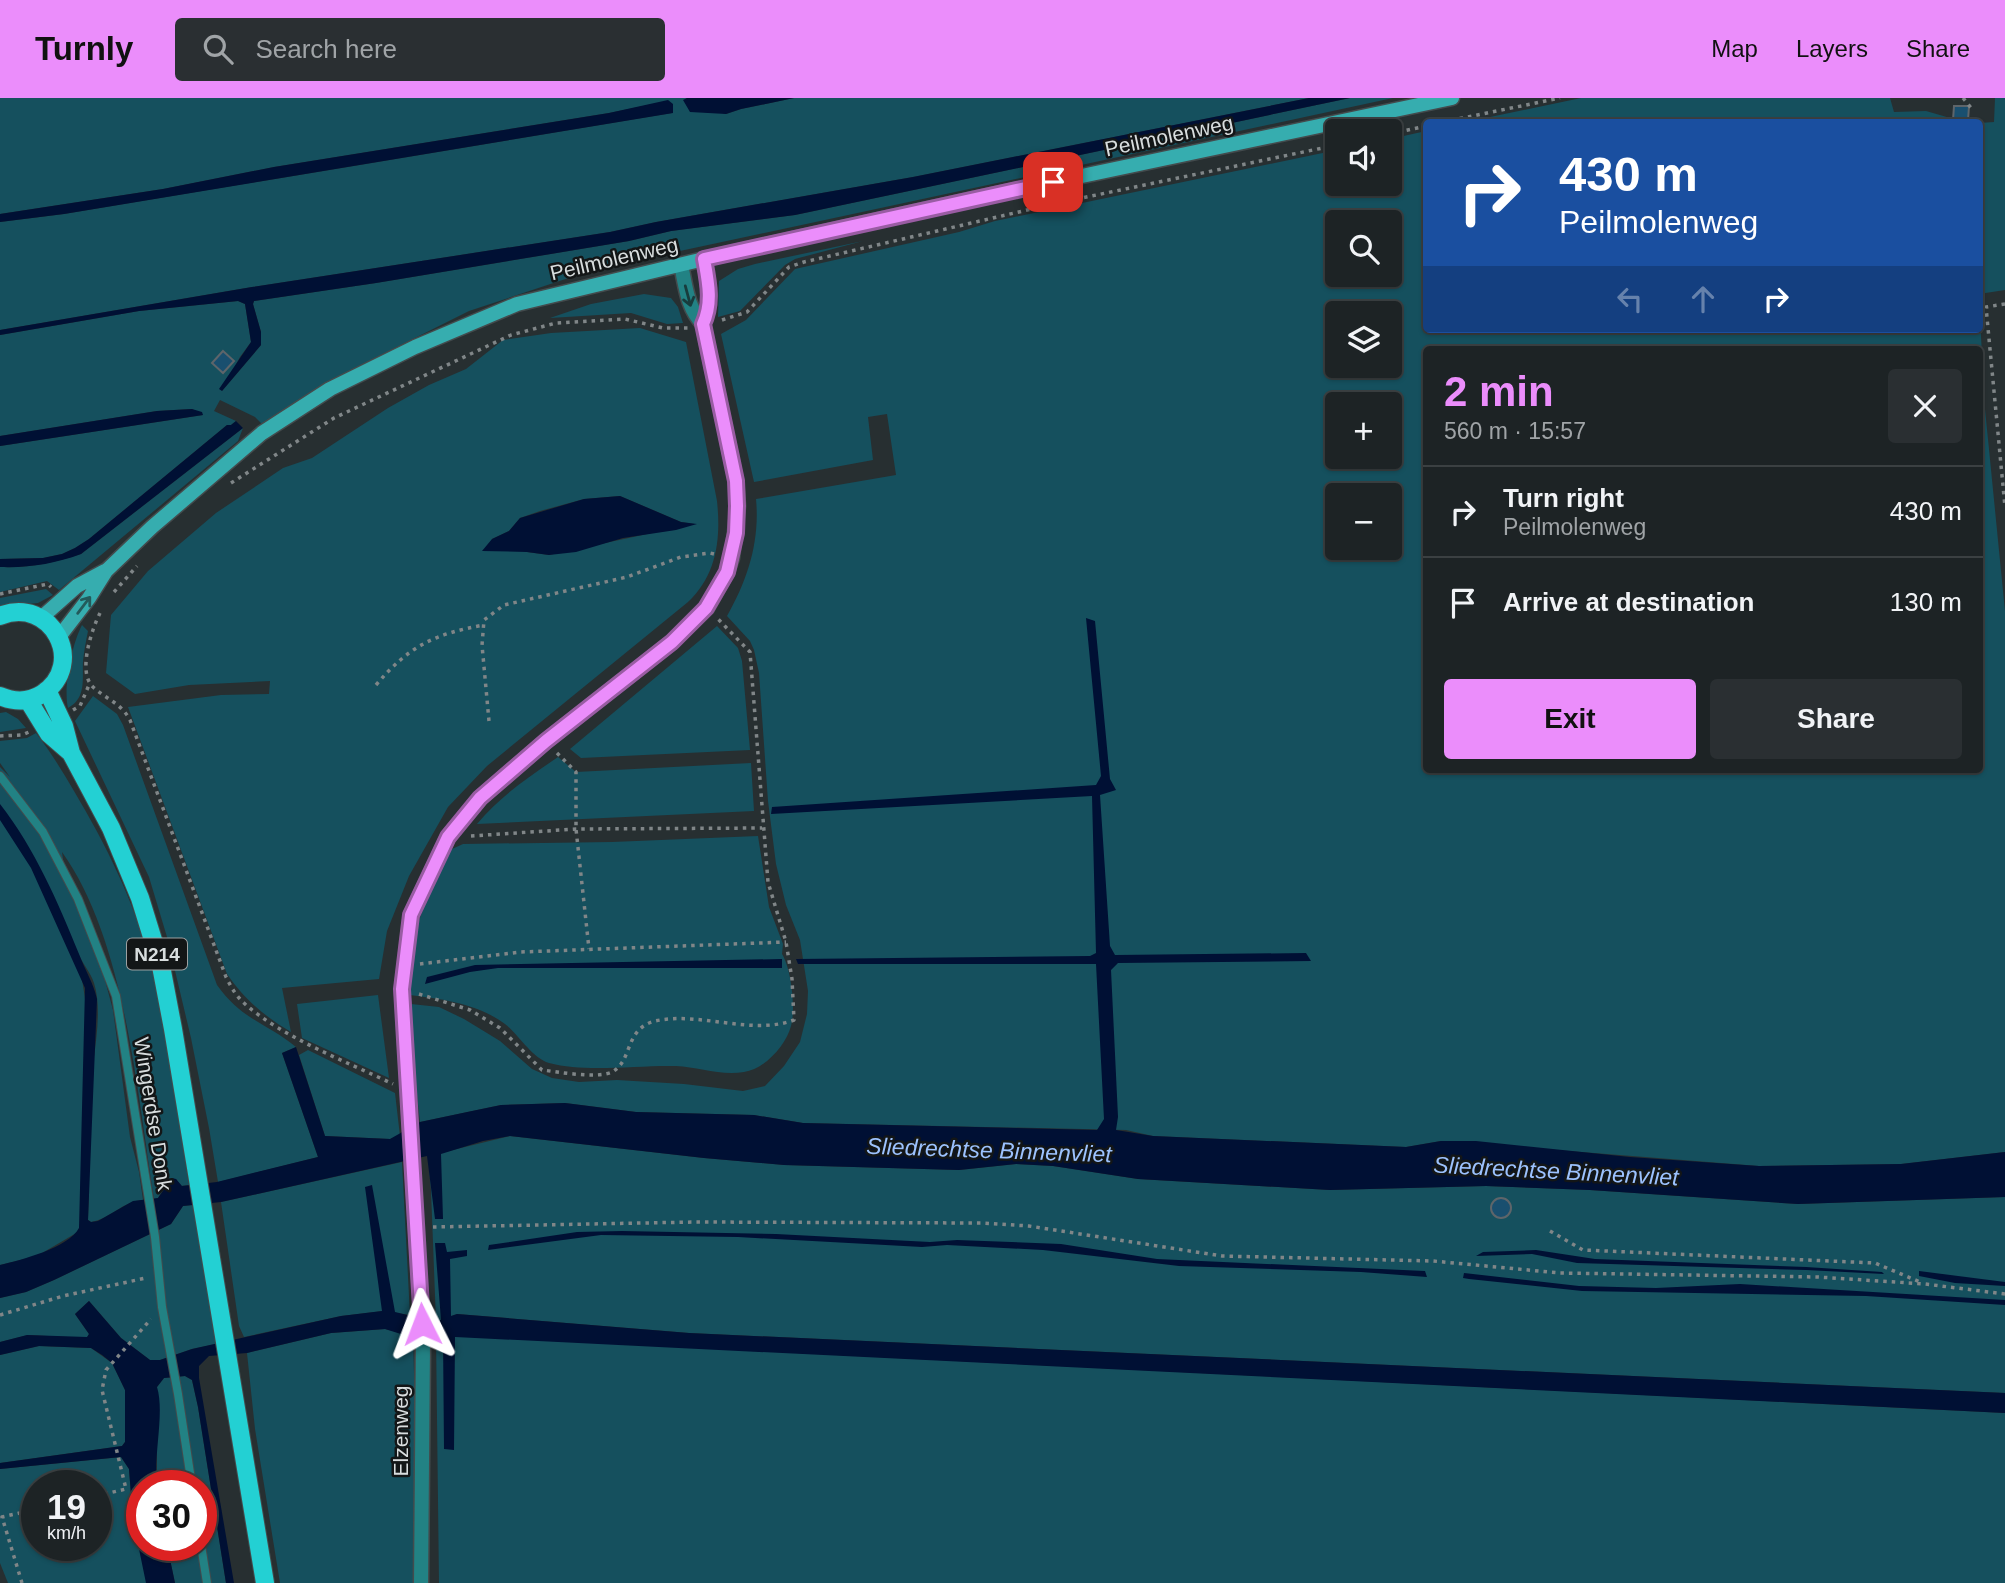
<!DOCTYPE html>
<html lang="en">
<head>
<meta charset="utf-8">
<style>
  body { margin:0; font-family:Arial,sans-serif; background:#2a2f32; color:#f1f3f6; height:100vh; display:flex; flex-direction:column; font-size:26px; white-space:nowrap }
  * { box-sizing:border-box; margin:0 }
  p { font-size:23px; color:#a0a4a7 }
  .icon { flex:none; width:38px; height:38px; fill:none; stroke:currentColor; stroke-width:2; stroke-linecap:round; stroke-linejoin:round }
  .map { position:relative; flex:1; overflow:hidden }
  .panel { position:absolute; left:1423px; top:248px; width:560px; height:427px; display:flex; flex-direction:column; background:#1d2325; border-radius:7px; box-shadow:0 2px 5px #0004,0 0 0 2px #3b4042 }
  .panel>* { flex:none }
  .banner { position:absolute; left:1423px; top:21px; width:560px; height:214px; border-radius:7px; box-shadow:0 2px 5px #0004,0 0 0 2px #3b4042; background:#1a4fa0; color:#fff; overflow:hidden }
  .fabs { position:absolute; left:1325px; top:21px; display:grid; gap:14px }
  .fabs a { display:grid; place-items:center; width:77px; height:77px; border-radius:7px; background:#1d2325; box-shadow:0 2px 5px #0004,0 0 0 2px #3b4042; font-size:35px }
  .speed { position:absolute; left:21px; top:1372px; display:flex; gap:14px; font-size:35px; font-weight:700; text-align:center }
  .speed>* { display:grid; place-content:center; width:91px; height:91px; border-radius:50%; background:#1d2325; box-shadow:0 2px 5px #0004,0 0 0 2px #3b4042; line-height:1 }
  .speed small { font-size:18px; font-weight:400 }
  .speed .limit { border:10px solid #d22; background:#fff; color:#111 }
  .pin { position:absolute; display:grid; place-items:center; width:60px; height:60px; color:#fff; margin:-30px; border-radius:14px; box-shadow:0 4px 10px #0006 }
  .me { position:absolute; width:77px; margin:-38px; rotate:357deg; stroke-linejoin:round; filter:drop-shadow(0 0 5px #0008) }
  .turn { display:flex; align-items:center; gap:24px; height:147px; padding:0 21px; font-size:32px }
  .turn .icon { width:91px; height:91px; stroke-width:2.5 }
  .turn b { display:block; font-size:49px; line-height:60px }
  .lanes { display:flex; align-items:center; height:66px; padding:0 21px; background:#0003; justify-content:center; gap:35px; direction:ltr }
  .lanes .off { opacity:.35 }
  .round { display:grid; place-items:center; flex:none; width:74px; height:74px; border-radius:7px; background:#2a2f32 }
  .overview { display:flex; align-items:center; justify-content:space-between; height:119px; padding:0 21px }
  h1 { font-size:42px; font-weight:600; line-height:52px; color:#eb8dfb }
  .button { display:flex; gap:14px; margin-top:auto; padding:14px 21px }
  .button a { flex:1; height:80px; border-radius:7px; background:#eb8dfb; color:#111; font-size:28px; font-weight:600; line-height:80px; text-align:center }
  .button a+a { background:#2a2f32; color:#f1f3f6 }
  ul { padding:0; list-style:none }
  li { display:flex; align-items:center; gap:21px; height:91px; padding:0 21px; border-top:2px solid #3b4042 }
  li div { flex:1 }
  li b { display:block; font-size:26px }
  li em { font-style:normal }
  header { display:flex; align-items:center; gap:42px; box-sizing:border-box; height:98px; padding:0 35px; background:#eb8dfb; color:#111 }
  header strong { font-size:33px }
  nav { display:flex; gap:38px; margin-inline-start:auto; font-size:24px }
  .search { width:490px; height:63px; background:#2a2f32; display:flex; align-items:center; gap:18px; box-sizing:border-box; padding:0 24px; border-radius:7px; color:#a0a4a7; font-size:26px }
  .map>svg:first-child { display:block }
</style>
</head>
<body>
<header>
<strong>Turnly</strong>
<div class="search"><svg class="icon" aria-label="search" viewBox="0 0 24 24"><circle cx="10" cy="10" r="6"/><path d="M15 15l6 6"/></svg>Search here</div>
<nav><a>Map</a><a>Layers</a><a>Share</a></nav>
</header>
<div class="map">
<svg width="2005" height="1485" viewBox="0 0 2005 1485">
  <rect width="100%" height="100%" fill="#272f31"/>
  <path fill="#15505e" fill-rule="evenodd" d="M 0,0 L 687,0 L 684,3 L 726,16 L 741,11 L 794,0 L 1309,0 L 913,79 L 656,124 L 610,134 L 252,189 L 0,232 L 0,124 L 64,116 L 672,15 L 668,3 L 609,15 L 274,69 L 163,91 L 0,116 Z
    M 1350,0 L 1393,0 L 596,171 L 469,213 L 359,268 L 262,326 L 255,319 L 220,302 L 214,313 L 236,323 L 231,327 L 227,327 L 89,441 L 75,450 L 62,456 L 43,460 L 0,461 L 0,348 L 203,317 L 192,311 L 157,313 L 0,338 L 0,237 L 139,213 L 238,203 L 245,206 L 251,244 L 240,259 L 222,293 L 261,247 L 261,234 L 253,206 L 254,203 L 376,185 L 629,143 L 671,133 L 795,117 Z
    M 1581,0 L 1890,0 L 1894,14 L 1926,13 L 1964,24 L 1466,24 Z
    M 1995,0 L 2005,0 L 2005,192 L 1979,196 L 1979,25 L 1994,24 Z
    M 1426,33 L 1426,231 L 1979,231 L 1979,202 L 1985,311 L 2005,513 L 2005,1054 L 1901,1066 L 1759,1068 L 1441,1043 L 1406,1049 L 1153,1038 L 1126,1032 L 803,1025 L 754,1017 L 636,1014 L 565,1005 L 501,1007 L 420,1024 L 410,935 L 411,906 L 439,909 L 464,921 L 500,943 L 532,971 L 552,980 L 579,984 L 617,982 L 684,986 L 743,993 L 765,988 L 784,968 L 800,944 L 807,916 L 808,893 L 800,842 L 786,807 L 776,766 L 768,703 L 759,575 L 754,552 L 750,543 L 727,518 C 748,481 760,443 756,401 L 896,377 L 887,316 L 868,319 L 873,362 L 754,384 L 721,236 L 746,222 L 795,171 L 959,134 L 995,123 L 1337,52 L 1337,86 L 1390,86 L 1390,41 ZM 1337,124 L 1390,124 L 1390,177 L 1337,177 ZM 1337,215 L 1390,215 L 1390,268 L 1337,268 ZM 1426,252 L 1979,252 L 1979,672 L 1426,672 ZM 1337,306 L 1390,306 L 1390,359 L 1337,359 ZM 1337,397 L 1390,397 L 1390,450 L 1337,450 Z
    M 863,143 L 795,161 L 785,167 L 740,213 L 718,219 L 719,183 L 738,171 L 755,166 Z
    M 644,196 L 671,200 L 678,209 L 683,225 L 667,226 L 631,215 L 550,220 L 591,206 Z
    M 640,230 L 686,244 L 717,403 C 721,440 717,477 688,504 L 487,668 L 448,709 L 409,778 L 387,833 L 379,881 L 282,890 L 291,934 C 264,918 245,902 227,876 L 128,609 L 221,597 L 269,596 L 270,583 L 189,587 L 135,596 L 106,575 L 111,517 L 148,473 L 216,415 L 283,370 L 312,360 L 388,310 L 429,287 L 466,271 L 503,242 L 551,235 ZM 620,398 L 681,424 L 694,426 L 549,457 L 527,454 L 492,441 L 509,433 L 520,420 L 540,413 L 584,401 Z
    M 243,330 L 238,343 L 59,492 L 47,483 L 0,494 L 0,469 C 29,470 53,465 81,456 Z
    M 46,491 L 53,497 L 38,505 L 0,509 L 0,500 Z
    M 82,527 L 88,533 C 86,543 84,553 83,563 C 82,580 87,600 68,610 C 63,589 72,546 82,527 Z
    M 717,528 L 738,550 L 742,563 L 750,652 L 581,660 L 570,651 Z
    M 93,598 L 117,616 L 123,627 L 217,887 C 242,922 265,924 296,949 L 282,955 L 318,1059 L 218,1084 L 209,1030 L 191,940 L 167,839 L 149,779 L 75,623 Z
    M 6,614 L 18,621 L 26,630 L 0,634 L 0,615 Z
    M 36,635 C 51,654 62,673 74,693 C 106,747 133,801 150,862 C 170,935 177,1013 189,1087 L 181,1088 L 176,1081 L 168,1082 L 158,1100 L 154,1101 C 137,994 125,842 62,754 L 66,782 L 77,804 L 102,871 L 113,912 L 130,1039 L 139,1074 L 143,1102 C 123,1103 110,1121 91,1124 L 88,1122 L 89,1091 L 78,1134 L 37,1158 L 0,1167 L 0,669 L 10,679 L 0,665 L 0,643 L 27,640 ZM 78,855 C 82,865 91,875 94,885 C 101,907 97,936 94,959 Z
    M 558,659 L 576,674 L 751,665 L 754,713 L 477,726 C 500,698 529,679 558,659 Z
    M 758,738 L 769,809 L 783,846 L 782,856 C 791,870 796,910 791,928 C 786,947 765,971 744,974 C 721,978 698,969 676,968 C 637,967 586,975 549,965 C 532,960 519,937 505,926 C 478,906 443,901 410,897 L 414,836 L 433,784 L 452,751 L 463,746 L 612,744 Z
    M 378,897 L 389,980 L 302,940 L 297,906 Z
    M 308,952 L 395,995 L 400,1038 L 390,1041 L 325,1038 L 299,957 Z
    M 510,1038 L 704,1060 L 784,1067 L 959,1072 L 1016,1066 L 1053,1068 L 1138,1081 L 1330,1092 L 1486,1088 L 1590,1092 L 1798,1106 L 2005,1099 L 2005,1295 L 689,1235 L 457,1216 L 436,1224 L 431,1092 L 428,1058 Z
    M 402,1064 L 410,1217 L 383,1213 L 341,1218 L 244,1239 L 239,1228 L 221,1104 Z
    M 193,1107 L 216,1246 L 192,1251 L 160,1262 L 150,1262 L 121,1240 L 89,1203 L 75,1216 L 89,1236 L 87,1240 L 28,1237 L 0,1244 L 0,1200 L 26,1194 L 54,1182 L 171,1126 L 183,1108 Z
    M 385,1231 L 413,1238 L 416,1349 L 414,1485 L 280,1485 L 255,1331 L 247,1255 L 331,1235 Z
    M 436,1237 L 2005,1315 L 2005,1485 L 439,1485 Z
    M 39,1248 L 91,1250 L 112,1265 L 125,1292 L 125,1344 L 122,1348 L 0,1365 L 0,1257 Z
    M 185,1278 L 192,1282 L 198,1309 L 226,1485 L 175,1485 L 167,1447 L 201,1447 L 201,1388 L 157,1388 L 157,1289 L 164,1280 Z
    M 121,1359 L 129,1371 L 133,1422 L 147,1480 L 146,1485 L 8,1485 L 0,1465 L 0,1371 ZM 37,1388 L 96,1388 L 96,1447 L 37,1447 Z"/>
  <path fill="#001034" d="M 687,0 L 794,0 L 741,11 L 726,16 L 690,14 L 683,2 Z
    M 1309,0 L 1350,0 L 795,117 L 671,133 L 629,143 L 376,185 L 254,203 L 253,206 L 261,234 L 261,247 L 222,293 L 219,291 L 251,244 L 245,206 L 238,203 L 139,213 L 0,237 L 0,232 L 252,189 L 610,134 L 656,124 L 913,79 Z
    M 668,2 L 673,6 L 673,15 L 64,116 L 0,124 L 0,116 L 163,91 L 274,69 L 609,15 Z
    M 192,311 L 202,314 L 203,317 L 0,348 L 0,338 L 157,313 Z
    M 236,323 L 243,330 L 81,456 C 54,466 29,470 0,469 L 0,461 L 43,460 L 62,456 L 75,450 L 89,441 L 227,327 L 231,327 Z
    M 620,398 L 681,424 L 697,426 L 676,432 L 623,440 L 576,454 L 549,457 L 527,454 L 482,453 L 492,441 L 509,433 L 520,420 L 584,401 Z
    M 1086,520 L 1095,523 L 1110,681 L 1116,692 L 1100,697 L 1110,848 L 1115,857 L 1306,855 L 1311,863 L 1118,865 L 1111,872 L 1118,1019 L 1116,1032 L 1153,1038 L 1406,1049 L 1441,1043 L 1476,1043 L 1630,1059 L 1759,1068 L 1901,1066 L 2005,1054 L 2005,1099 L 1798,1106 L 1590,1092 L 1486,1088 L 1330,1092 L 1138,1081 L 1053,1068 L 1016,1066 L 959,1072 L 784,1067 L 704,1060 L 510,1038 L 483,1043 L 441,1056 L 443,1121 L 435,1121 L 427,1058 L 221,1104 L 183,1108 L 171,1126 L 54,1182 L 26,1194 L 0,1200 L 0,1167 C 21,1162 68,1150 79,1130 L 85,890 L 31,770 L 0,722 L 0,706 C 35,751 58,804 79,856 C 85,872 93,884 97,901 L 88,1122 L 91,1124 L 98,1123 L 133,1103 L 158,1100 L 172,1080 L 176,1081 L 182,1088 L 217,1084 L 318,1059 L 282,955 L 296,949 L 325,1038 L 390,1041 L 420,1024 L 472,1013 L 501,1007 L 565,1005 L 636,1014 L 754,1017 L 803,1025 L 1097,1032 L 1104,1021 L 1096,866 L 798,866 L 796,861 L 1090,858 L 1096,855 L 1092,698 L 771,716 L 772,709 L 1096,687 L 1101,678 Z
    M 782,861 L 782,870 L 498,870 L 470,874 L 425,886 L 427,879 L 475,867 Z
    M 372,1087 L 395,1214 L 436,1224 L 441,1222 L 435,1145 L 445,1145 L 447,1154 L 467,1152 L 467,1158 L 450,1161 L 451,1218 L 457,1216 L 689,1235 L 2005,1295 L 2005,1315 L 455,1239 L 454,1352 L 444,1351 L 443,1238 L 404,1237 L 385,1231 L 331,1235 L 247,1255 L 209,1258 L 199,1268 L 199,1280 L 234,1485 L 226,1485 L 198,1309 L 192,1282 L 185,1278 L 164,1280 L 157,1289 C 165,1315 153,1358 157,1388 L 142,1388 L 142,1447 L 167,1447 L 175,1485 L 146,1485 L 133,1422 L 129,1371 L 121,1359 L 0,1371 L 0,1365 L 122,1348 L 125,1344 L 125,1292 L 112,1265 L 102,1257 L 91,1250 L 39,1248 L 0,1257 L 0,1244 L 27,1237 L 87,1239 L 89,1236 L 75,1216 L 89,1203 L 121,1240 L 150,1262 L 160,1262 L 192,1251 L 341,1218 L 382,1213 L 365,1089 Z
    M 622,1133 L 776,1136 L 930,1144 L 957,1142 L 1061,1146 L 1157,1161 L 1425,1173 L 1427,1179 L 1361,1174 L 1179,1168 L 1043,1152 L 947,1147 L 922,1149 L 738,1139 L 601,1137 L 488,1152 L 489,1147 L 577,1134 Z
    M 1536,1152 L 1595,1161 L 1806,1169 L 1882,1174 L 1884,1176 L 1806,1172 L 1577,1165 L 1532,1156 L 1476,1158 L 1483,1154 Z
    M 1919,1173 L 2005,1184 L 2005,1188 L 1955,1185 L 1919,1178 Z
    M 1464,1175 L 1579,1188 L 1656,1190 L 1740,1186 L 2005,1202 L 2005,1207 L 1866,1198 L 1582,1193 L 1469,1181 L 1463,1180 Z"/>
  <path fill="#194f6f" stroke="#5e656a" stroke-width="2" d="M 1954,8 L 1969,8 L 1968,23 L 1953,22 Z
    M 223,253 L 234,263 L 223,275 L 212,265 Z
    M1491 1110a10 10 0 1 1 20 0a10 10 0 1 1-20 0Z"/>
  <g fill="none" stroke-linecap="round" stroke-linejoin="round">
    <g stroke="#434b4d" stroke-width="10">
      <path id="service" d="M 0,678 L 43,734 L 78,801 L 116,898 L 155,1139 L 162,1209 L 178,1296 L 192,1388
        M 201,1447 L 207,1485"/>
    </g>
    <g stroke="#434b4d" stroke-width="17">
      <path id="minor" d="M 703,226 C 713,205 708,183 704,161
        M 421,1485 L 423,1246 L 402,891 L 411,817 L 448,739 L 480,700 L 546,643 L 672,544 L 707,510 L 727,474 L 732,460 L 738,408 L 736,383 L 703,226 C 687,210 686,189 681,167"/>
    </g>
    <g stroke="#434b4d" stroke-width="17">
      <path id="secondary" d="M 41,520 L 77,488 L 105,473
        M 59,539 L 89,500 L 106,473 L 152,429 L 262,335 L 330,291 L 415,249 L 517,206 L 704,161 L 973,101 L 1452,0"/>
    </g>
    <g stroke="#434b4d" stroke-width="20">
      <path id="primary" d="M 0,518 C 51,497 88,566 42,596 C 29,604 14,604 0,598
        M 47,592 L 64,628 L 71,655 L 111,730 L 140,800 L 161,868 L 173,931 L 265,1485
        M 28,602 L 49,636 L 71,655"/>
    </g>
    <path stroke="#808688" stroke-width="3.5" stroke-dasharray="3.5 5" stroke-linecap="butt" d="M 1963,0 L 1972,11
      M 1443,24 L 1560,0
      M 1390,36 L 1426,28
      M 2005,206 L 1986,209 L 2005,409
      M 722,222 L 747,214 L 789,169 L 804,164 L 1053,106 L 1337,47
      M 231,385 L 334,320 L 511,237 L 556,225 L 625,221 L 663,230 L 688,230
      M 114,494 L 137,468
      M 0,496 L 48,486 L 51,489
      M 100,515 C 92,531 77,574 93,589 C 106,601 121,605 130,622 L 226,879 C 231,889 236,898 245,906 C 282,939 347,964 393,986
      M 376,587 C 409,548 434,536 484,527
      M 73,612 L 80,608 L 89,587
      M 489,623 L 482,547 L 484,522 L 504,507 L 627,479 L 681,459 L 710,455 L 718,457
      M 0,638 L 22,637 L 29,634
      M 557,655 L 576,674 L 576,731 L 589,851
      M 471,738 L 576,731 L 762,730
      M 420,866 L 521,854 L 786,844
      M 419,896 L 470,912 L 500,930 L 542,972 C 559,974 597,981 612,974 C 633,963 624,931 655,923 C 700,913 751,938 794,922 L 792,881 L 786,844 L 768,784 L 750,554 L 718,521
      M 433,1129 L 695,1124 L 981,1125 L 1029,1128 L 1222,1158 L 1433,1163 L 1560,1175 L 1818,1179 L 1925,1186 L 2005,1196
      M 1550,1133 L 1583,1152 L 1875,1165 L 1920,1184
      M 0,1217 L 63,1198 L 146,1180
      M 96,1398 L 126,1391 L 102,1292 L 106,1272 L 151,1221
      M 22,1485 L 2,1419 L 37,1411"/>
    <use href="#service" stroke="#228284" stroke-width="8"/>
    <use href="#minor" stroke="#228284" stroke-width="14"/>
    <use href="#secondary" stroke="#36adaf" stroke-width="14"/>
    <use href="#primary" stroke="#23d0d3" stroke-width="18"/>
  </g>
  <defs><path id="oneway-shaft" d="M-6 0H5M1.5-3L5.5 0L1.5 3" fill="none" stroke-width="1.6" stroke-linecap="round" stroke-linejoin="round" transform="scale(1.75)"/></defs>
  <use stroke="#183c3d" href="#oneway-shaft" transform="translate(688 198) rotate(75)"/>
  <use stroke="#235a5b" href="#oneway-shaft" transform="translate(84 507) rotate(-53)"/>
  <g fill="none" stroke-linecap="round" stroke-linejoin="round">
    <g stroke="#995ca3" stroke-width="18">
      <path id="route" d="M 422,1226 L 402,891 L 411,817 L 448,739 L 480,700 L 546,643 L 672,544 L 706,510 L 727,474 L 736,435 L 737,408 L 736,383 L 703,226 C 713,205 708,183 704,161 L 1053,84"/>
    </g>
    <use href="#route" stroke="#eb8dfb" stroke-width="12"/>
  </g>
  <g text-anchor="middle" stroke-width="5" stroke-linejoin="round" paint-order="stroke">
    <rect fill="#131617" stroke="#9da1a2" stroke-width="2" x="127" y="840.5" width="60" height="31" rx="5"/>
    <g font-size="19" font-weight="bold" fill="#d8ddde">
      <text x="157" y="863">N214</text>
    </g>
    <g font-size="21" fill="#d8ddde" stroke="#131617">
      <text transform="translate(1169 38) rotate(-12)" y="7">Peilmolenweg</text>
      <text transform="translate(614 161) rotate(-13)" y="7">Peilmolenweg</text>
      <text transform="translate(153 1016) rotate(81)" y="7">Wingerdse Donk</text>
      <text transform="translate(401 1333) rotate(-90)" y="7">Elzenweg</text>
    </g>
    <g font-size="23" font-style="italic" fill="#9cc2fe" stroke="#131617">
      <text transform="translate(989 1052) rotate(2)" y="8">Sliedrechtse Binnenvliet</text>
      <text transform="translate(1556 1073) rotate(3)" y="8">Sliedrechtse Binnenvliet</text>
    </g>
  </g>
</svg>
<div class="fabs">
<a><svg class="icon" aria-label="sound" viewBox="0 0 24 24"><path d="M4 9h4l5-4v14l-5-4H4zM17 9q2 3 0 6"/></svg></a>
<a><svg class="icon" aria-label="search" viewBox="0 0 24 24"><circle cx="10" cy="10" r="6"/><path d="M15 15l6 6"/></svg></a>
<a><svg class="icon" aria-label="layers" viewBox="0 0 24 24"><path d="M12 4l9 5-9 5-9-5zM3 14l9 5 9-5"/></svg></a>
<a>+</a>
<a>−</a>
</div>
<div class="speed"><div>19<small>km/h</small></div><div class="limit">30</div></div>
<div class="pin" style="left:1053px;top:84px;background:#d93025"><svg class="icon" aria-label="arrive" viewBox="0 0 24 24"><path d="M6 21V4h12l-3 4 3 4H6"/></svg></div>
<svg class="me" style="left:422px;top:1226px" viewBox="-20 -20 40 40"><path d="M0-17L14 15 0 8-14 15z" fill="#eb8dfb" stroke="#fff" stroke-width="4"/></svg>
<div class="banner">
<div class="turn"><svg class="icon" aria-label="right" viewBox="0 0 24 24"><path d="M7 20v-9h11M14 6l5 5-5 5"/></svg><div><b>430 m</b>Peilmolenweg</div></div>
<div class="lanes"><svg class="icon off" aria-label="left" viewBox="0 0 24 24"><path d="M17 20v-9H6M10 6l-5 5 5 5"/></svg><svg class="icon off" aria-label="ahead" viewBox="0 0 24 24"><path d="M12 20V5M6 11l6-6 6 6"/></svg><svg class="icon" aria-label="right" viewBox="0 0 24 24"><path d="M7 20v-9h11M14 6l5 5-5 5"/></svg></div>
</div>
<section class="panel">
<div class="overview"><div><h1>2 min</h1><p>560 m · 15:57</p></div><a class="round"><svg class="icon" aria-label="close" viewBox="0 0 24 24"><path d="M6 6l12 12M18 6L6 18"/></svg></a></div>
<ul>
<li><svg class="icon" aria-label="right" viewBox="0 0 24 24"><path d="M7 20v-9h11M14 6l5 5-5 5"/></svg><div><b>Turn right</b><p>Peilmolenweg</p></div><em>430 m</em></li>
<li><svg class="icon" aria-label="arrive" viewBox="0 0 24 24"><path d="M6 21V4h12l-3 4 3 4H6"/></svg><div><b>Arrive at destination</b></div><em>130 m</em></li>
</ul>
<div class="button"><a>Exit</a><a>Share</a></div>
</section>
</div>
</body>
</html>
